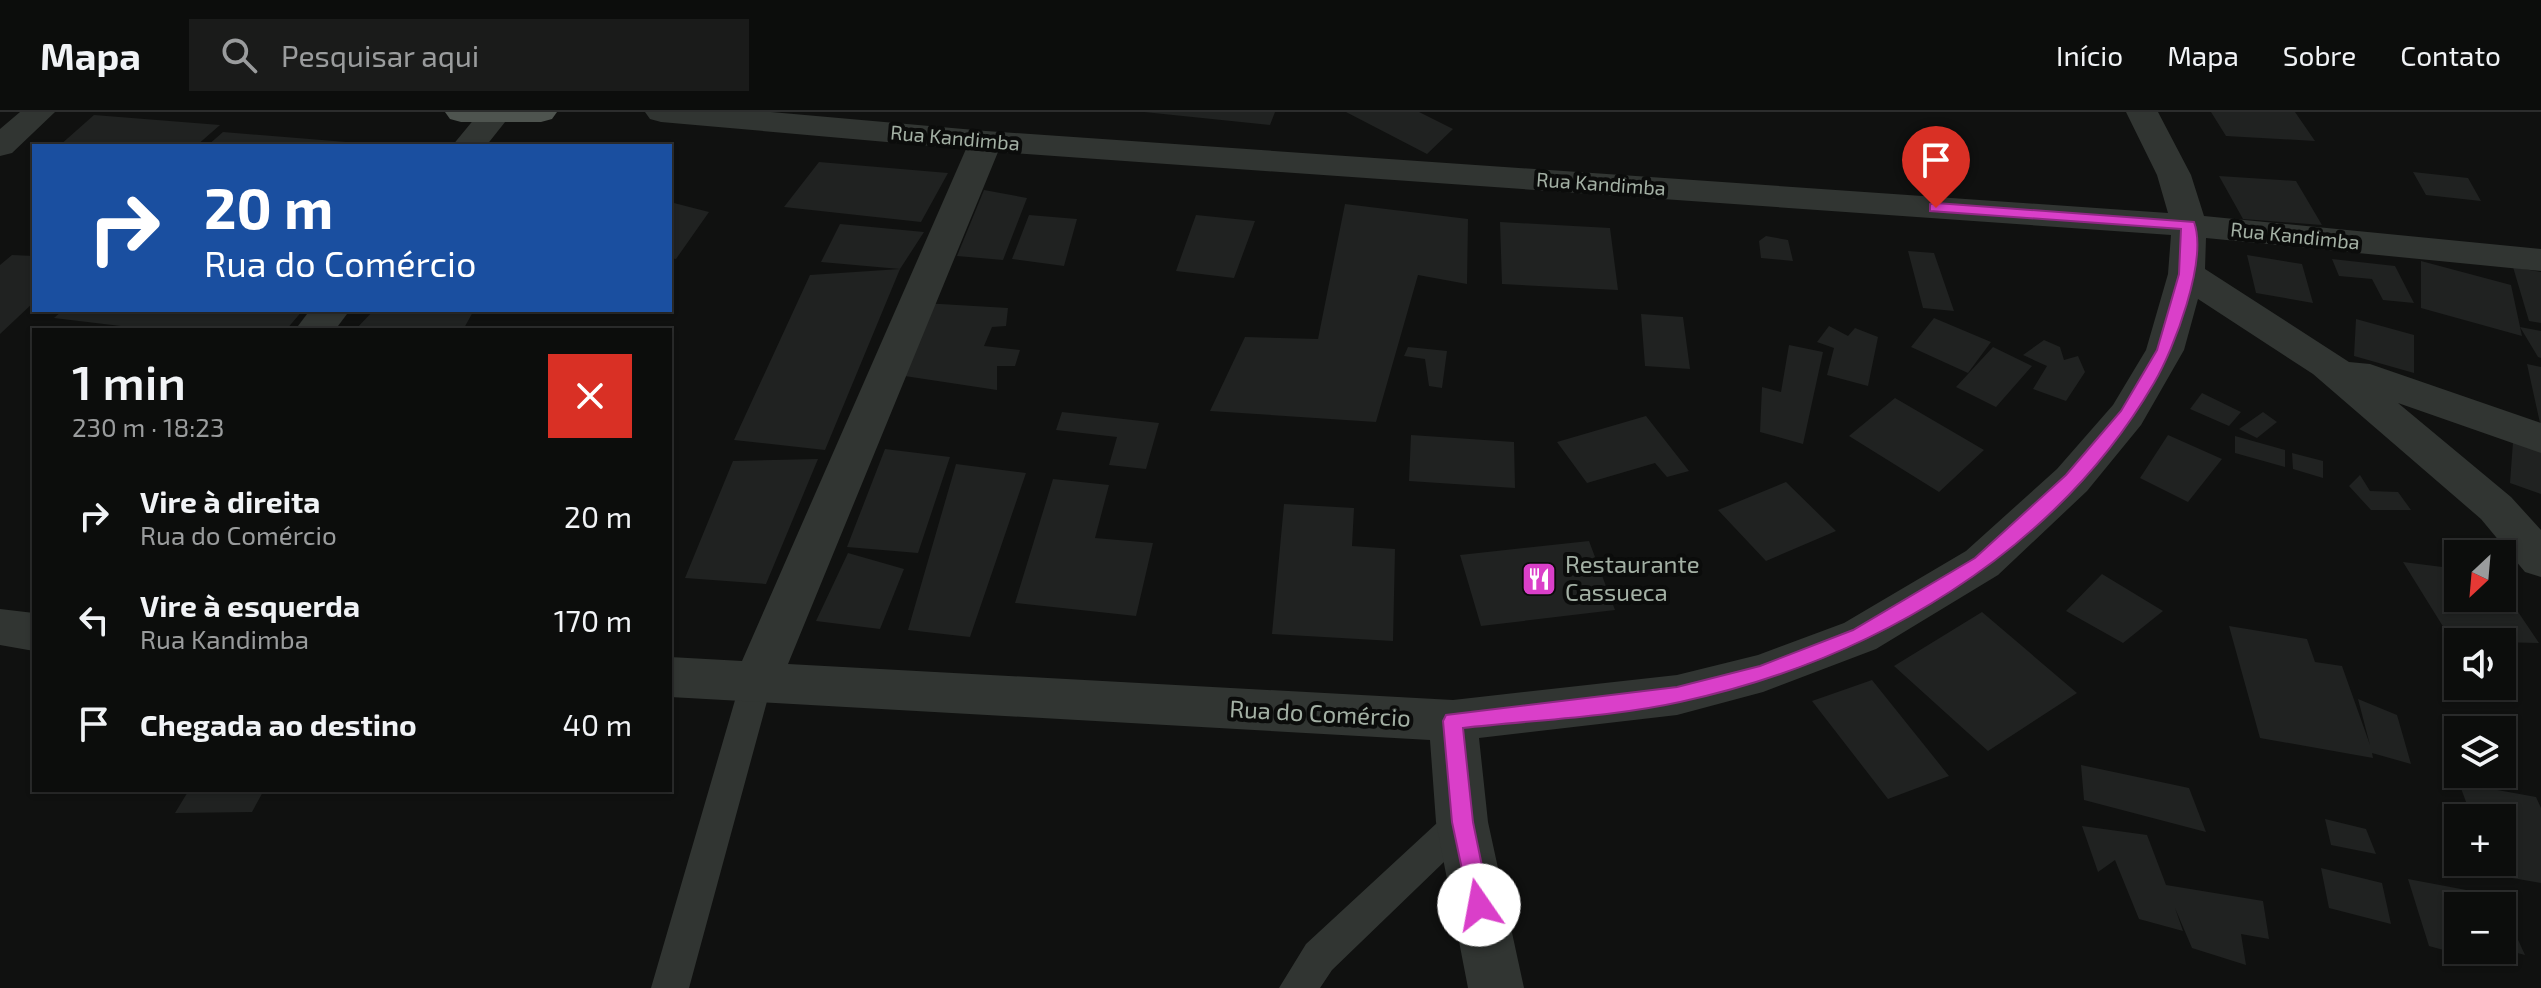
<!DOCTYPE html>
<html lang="pt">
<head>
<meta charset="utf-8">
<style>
  body { margin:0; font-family:"Exo 2",sans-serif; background:#1a1b1a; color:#f1f3f6; height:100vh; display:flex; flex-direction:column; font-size:30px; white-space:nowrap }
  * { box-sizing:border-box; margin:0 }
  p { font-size:26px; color:#9a9c9d }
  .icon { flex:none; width:44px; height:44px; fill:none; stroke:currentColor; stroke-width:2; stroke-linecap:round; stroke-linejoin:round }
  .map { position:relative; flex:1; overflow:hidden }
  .panel { position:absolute; left:32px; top:216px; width:640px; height:464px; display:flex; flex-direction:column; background:#0c0d0c; border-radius:0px; box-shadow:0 2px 6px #0004,0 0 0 2px #2c2d2d }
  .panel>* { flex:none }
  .top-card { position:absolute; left:32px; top:32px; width:640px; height:168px; border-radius:0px; box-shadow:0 2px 6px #0004,0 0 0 2px #2c2d2d; background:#1a4fa0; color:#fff; overflow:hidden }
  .needle { width:52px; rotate:206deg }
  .tools { position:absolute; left:2444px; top:428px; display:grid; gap:16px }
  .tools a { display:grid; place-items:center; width:72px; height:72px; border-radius:0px; background:#0c0d0c; box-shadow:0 2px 6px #0004,0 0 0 2px #2c2d2d; font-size:40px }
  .pin { position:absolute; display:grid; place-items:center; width:68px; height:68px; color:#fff; margin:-82px -34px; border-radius:50% 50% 50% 0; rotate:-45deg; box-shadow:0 0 8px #0007 }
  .pin .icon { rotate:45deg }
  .me { position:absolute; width:88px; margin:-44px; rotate:348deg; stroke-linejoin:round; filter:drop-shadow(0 0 6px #0008) }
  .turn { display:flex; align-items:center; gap:28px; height:168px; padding:0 40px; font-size:36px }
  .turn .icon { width:104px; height:104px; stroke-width:2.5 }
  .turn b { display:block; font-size:56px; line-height:68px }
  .round { display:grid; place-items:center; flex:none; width:84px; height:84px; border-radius:0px; background:#1a1b1a }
  .head { display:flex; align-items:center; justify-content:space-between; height:136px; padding:0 40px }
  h1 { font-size:48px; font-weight:600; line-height:60px }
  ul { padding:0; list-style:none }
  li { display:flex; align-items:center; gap:24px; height:104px; padding:0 40px }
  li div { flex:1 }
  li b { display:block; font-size:30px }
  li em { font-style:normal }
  header { display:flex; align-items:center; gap:48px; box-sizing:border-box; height:112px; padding:0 40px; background:#0c0d0c; border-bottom:2px solid #2c2d2d }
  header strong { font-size:38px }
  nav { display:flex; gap:44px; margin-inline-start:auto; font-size:28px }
  .search { width:560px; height:72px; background:#1a1b1a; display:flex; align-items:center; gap:20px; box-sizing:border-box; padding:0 28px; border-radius:0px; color:#9a9c9d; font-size:30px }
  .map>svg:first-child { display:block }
</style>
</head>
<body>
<header>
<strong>Mapa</strong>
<div class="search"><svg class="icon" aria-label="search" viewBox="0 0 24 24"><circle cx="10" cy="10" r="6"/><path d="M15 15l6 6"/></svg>Pesquisar aqui</div>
<nav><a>Início</a><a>Mapa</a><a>Sobre</a><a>Contato</a></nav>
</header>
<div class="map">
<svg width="2541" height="876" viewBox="0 0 2541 876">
  <rect width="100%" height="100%" fill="#101110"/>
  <path fill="#202221" d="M 1144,0 L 1275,0 L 1270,13 Z
    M 1346,0 L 1419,0 L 1453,17 L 1427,42 Z
    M 2211,0 L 2295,0 L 2315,29 L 2226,24 Z
    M 94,3 L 220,13 L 196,34 L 59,34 Z
    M 223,20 L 371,32 L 371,34 L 207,34 Z
    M 493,30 L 579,31 L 489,34 Z
    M 819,50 L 948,61 L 921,110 L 784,95 Z
    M 2413,60 L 2468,66 L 2481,89 L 2426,83 Z
    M 2219,64 L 2296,69 L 2322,113 L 2243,107 Z
    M 984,78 L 1027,86 L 1003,148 L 957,144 Z
    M 670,90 L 709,100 L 676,147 L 670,146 Z
    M 1345,92 L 1468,107 L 1467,172 L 1418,163 L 1376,310 L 1210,299 L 1245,225 L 1318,227 Z
    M 1029,103 L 1077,107 L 1064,154 L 1012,147 Z
    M 1196,103 L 1255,109 L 1234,166 L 1176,159 Z
    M 1500,110 L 1610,116 L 1618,178 L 1502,172 Z
    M 840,112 L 924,120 L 900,157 L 821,150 Z
    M 1766,124 L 1788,128 L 1793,149 L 1761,146 L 1759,129 Z
    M 1908,139 L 1934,141 L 1954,199 L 1923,196 Z
    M 12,143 L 34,144 L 34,190 L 0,222 L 0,153 Z
    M 2247,143 L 2302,152 L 2313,191 L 2256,181 Z
    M 2332,147 L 2395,154 L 2414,191 L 2383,188 L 2372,167 L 2339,164 Z
    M 2421,149 L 2511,173 L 2522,224 L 2421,196 Z
    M 2513,155 L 2541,160 L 2541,211 L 2529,209 Z
    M 900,157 L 825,338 L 734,328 L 810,163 Z
    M 923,191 L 1008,196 L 1006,214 L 992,215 L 984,234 L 1020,238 L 1015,254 L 997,254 L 997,278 L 898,263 Z
    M 63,198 L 303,198 L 286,218 L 154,218 L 54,206 Z
    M 374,198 L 474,198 L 463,218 L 355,218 Z
    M 1641,202 L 1683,205 L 1690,257 L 1645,254 Z
    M 1934,206 L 1991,230 L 1968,261 L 1911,235 Z
    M 2356,207 L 2414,223 L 2414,261 L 2354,244 Z
    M 1829,214 L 1848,224 L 1855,216 L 1878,225 L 1868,274 L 1827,263 L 1834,236 L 1817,230 Z
    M 2520,215 L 2541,219 L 2541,246 L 2538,245 Z
    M 2044,228 L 2060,235 L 2064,248 L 2078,244 L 2085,260 L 2066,289 L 2033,277 L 2047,254 L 2023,243 Z
    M 1789,233 L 1823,240 L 1803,332 L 1760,320 L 1762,275 L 1781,280 Z
    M 1408,235 L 1447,239 L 1442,276 L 1429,274 L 1425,247 L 1404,244 Z
    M 1993,235 L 2032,254 L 1996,295 L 1956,275 Z
    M 2527,252 L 2541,255 L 2541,311 L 2540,311 Z
    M 2202,281 L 2241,300 L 2229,314 L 2190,297 Z
    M 1895,286 L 1984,338 L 1939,380 L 1849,324 Z
    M 1062,300 L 1159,311 L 1146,357 L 1109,353 L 1117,325 L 1056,318 Z
    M 2263,300 L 2277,310 L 2257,326 L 2239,317 Z
    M 1646,304 L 1689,359 L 1667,365 L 1655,351 L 1587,371 L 1557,330 Z
    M 1411,323 L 1514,330 L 1515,376 L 1409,369 Z
    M 2168,323 L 2222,347 L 2188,390 L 2140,366 Z
    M 2235,324 L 2285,338 L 2285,355 L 2235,341 Z
    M 2513,330 L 2541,340 L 2541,382 L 2510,371 Z
    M 885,337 L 950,345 L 918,441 L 847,435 Z
    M 2292,341 L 2323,349 L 2323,366 L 2293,357 Z
    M 818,347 L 766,472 L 685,466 L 733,349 Z
    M 956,352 L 1026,361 L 970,525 L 908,518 Z
    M 2360,363 L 2370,379 L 2398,380 L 2411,398 L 2371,398 L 2349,374 Z
    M 1053,367 L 1109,373 L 1095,426 L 1153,431 L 1136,504 L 1015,491 Z
    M 1786,370 L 1836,419 L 1766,449 L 1718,398 Z
    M 1284,392 L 1354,396 L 1352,434 L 1395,437 L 1393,529 L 1272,522 Z
    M 1589,429 L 1615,498 L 1481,514 L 1460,443 Z
    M 848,441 L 904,457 L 880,517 L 816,509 Z
    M 2403,450 L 2458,457 L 2458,486 L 2502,486 L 2502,476 L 2539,531 L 2452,529 Z
    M 2102,462 L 2163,499 L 2123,531 L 2066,499 Z
    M 1982,500 L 2077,581 L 1988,639 L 1894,554 Z
    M 2229,514 L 2307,527 L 2315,550 L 2342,554 L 2370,633 L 2358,587 L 2397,603 L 2411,652 L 2372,641 L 2373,646 L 2260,626 Z
    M 1872,568 L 1949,664 L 1888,687 L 1812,589 Z
    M 2081,653 L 2189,676 L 2206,720 L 2084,688 Z
    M 2459,671 L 2536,685 L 2541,696 L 2541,771 L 2495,763 L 2490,750 L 2502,750 L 2502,706 L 2472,706 Z
    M 189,678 L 264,678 L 252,700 L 175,701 Z
    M 2325,707 L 2366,717 L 2376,742 L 2331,733 Z
    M 2082,714 L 2147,723 L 2166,773 L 2263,789 L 2269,827 L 2241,822 L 2246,853 L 2192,836 L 2175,796 L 2183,819 L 2139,807 L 2115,748 L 2098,760 Z
    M 2321,756 L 2382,771 L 2391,812 L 2329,796 Z
    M 2408,767 L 2498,784 L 2525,843 L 2502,837 L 2502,794 L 2458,794 L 2458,812 L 2446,810 L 2458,842 L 2429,834 Z"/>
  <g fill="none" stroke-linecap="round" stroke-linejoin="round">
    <path fill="#313532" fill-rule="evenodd" d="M 756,558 L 767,562 L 772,571 L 689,876 L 651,876 L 740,571 L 745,562 Z
      M 1462,694 L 1474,699 L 1479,710 L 1474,721 L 1332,858 L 1320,876 L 1279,876 L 1306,832 L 1450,699 Z"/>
    <path fill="#313532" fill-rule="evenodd" d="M 20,0 L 55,0 L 12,41 L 0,44 L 0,17 Z
      M 480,0 L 513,0 L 486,34 L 452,34 Z
      M 645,0 L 771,0 L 986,19 L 2168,101 L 2157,63 L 2126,0 L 2158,0 L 2191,63 L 2204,104 L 2541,137 L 2541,159 L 2206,126 L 2205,157 L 2349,250 L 2370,252 L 2541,311 L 2541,341 L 2398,291 L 2511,385 L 2541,418 L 2541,465 L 2525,460 L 2481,407 L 2313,262 L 2198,187 L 2184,238 L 2141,313 L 2087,379 L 1998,463 L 1876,537 L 1763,580 L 1677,603 L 1479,626 L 1488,710 L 1524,876 L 1468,876 L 1436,710 L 1430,628 L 670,585 L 670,545 L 742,549 L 966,37 L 661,10 L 650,7 ZM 998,40 L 2171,123 L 2168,162 L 2146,238 L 2113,293 L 2057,357 L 1966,439 L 1844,511 L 1758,543 L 1677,563 L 1453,588 L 788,552 Z
      M 310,198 L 350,198 L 335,218 L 295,218 Z
      M 0,497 L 34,501 L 34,539 L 0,533 Z"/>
    <path fill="#4e544f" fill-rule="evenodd" d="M 445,0 L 557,0 L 552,7 L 541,10 L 461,10 L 450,7 Z"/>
  </g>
  <path fill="#da3fc9" stroke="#8e2983" stroke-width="2" d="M 1936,91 L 2194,110 C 2208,148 2174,237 2154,271 C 2054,442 1870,549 1680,590 C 1613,605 1533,608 1463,616 L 1473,710 L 1490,793 L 1487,800 L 1479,803 L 1471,800 L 1452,710 L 1443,609 L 1446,603 L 1677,575 L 1760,554 L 1853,518 L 1975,446 L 2066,363 L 2121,299 L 2157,238 L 2179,162 L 2181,117 L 1930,99 L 1930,92 Z"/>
  <defs>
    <g id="restaurant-square" transform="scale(1.8)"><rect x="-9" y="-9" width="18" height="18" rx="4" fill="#da3fc9" stroke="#0b0c0b"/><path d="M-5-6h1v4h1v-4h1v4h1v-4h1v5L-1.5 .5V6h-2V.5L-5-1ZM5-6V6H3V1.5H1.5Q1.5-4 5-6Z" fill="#fff"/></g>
  </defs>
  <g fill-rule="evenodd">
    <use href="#restaurant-square" x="1539" y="467"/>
  </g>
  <g text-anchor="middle" stroke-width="8" stroke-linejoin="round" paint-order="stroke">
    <g font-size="20" fill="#a3b0a4" stroke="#0b0c0b">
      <text transform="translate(955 26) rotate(5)" y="7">Rua Kandimba</text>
      <text transform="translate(1601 72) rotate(4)" y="7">Rua Kandimba</text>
      <text transform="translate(2295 124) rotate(6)" y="7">Rua Kandimba</text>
    </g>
    <g font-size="24" fill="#a3b0a4" stroke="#0b0c0b" text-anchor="start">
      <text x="1565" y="461">Restaurante<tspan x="1565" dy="28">Cassueca</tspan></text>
    </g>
    <g font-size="24" fill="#a3b0a4" stroke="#0b0c0b">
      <text transform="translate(1320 602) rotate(3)" y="8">Rua do Comércio</text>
    </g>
  </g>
</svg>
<div class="tools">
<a><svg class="needle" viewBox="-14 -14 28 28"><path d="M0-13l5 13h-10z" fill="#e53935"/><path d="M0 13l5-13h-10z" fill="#9a9c9d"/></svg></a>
<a><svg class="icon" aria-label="sound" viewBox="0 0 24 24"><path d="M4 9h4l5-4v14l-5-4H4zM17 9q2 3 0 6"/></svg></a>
<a><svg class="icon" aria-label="layers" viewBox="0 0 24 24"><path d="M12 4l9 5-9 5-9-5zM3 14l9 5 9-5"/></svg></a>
<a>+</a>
<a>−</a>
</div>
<div class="pin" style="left:1936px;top:96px;background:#d93025"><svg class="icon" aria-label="arrive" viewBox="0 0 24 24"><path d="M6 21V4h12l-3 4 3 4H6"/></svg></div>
<svg class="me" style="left:1479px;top:793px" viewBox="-20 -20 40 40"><circle r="19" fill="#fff"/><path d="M0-13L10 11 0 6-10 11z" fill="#da3fc9"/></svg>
<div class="top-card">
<div class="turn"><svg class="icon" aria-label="right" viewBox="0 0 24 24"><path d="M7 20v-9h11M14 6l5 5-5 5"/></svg><div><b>20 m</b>Rua do Comércio</div></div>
</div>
<section class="panel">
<div class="head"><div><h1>1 min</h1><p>230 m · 18:23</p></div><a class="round" style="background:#d93025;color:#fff"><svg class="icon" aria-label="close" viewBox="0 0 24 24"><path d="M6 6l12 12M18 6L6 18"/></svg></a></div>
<ul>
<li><svg class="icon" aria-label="right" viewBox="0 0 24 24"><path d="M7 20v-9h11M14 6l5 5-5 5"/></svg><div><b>Vire à direita</b><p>Rua do Comércio</p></div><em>20 m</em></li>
<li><svg class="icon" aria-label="left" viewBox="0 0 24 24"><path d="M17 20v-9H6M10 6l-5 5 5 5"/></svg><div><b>Vire à esquerda</b><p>Rua Kandimba</p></div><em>170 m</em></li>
<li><svg class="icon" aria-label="arrive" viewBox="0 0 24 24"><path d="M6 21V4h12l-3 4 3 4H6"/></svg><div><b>Chegada ao destino</b></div><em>40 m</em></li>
</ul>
</section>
</div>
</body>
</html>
